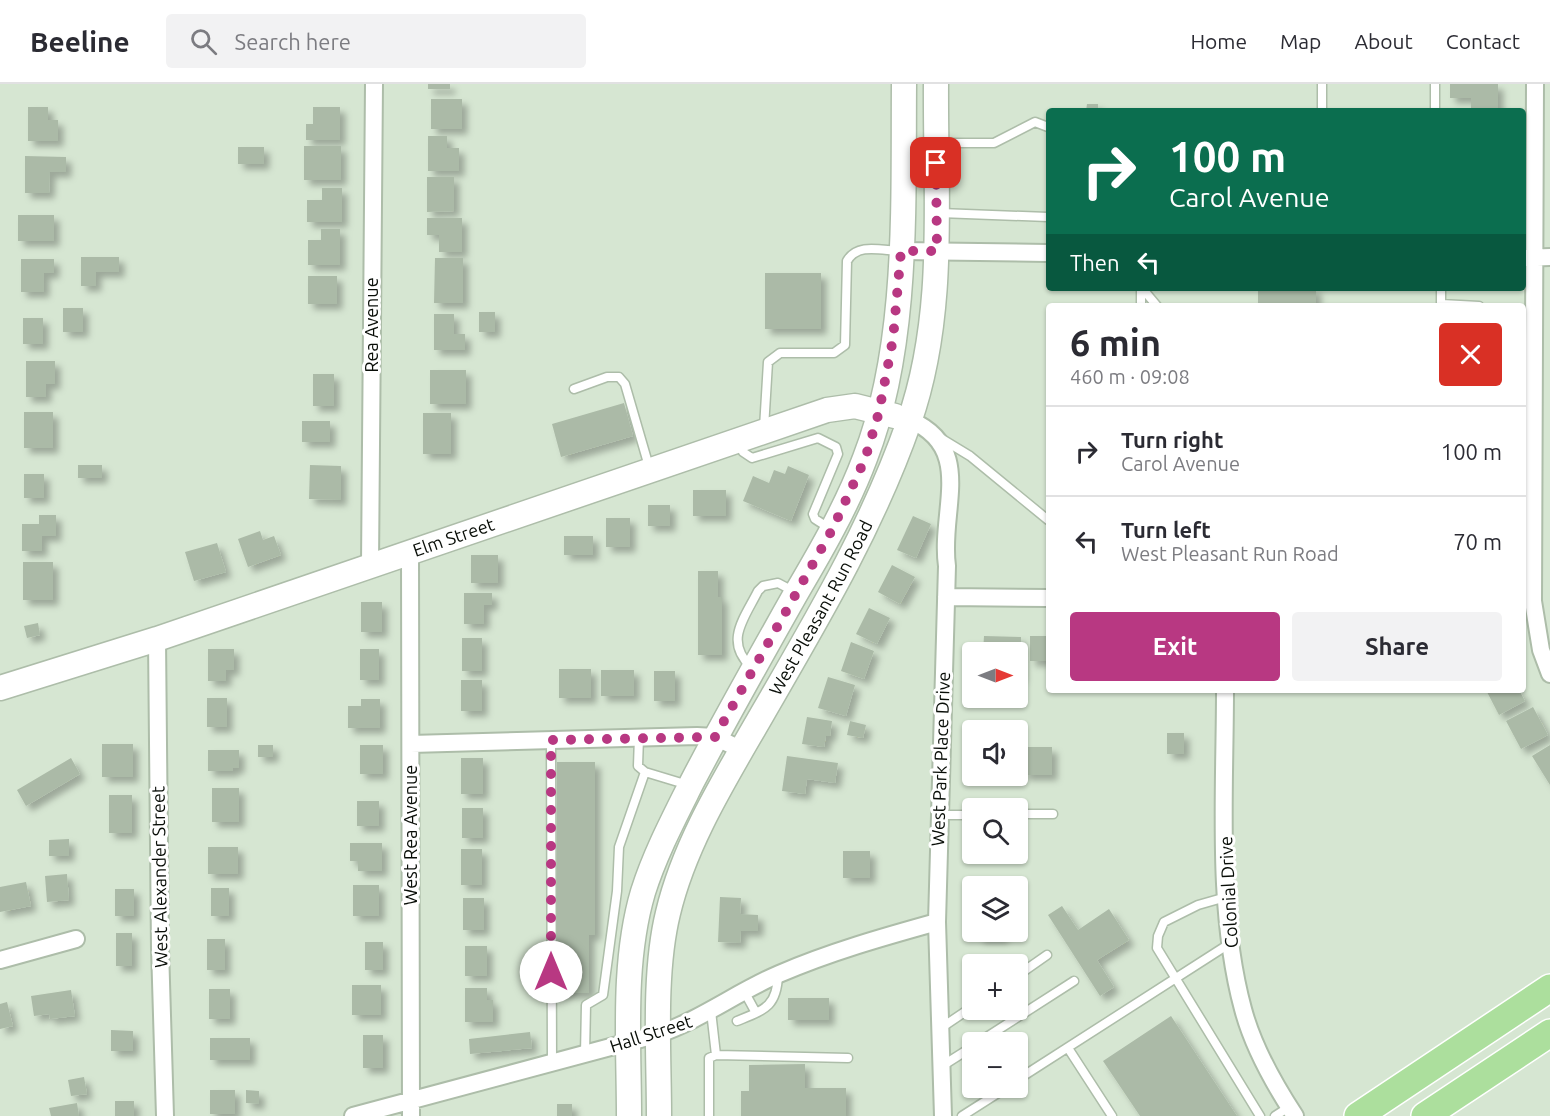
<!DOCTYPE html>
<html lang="en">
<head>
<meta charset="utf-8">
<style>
  body { margin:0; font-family:Ubuntu,sans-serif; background:#f2f2f3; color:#2b2b33; height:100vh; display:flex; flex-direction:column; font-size:22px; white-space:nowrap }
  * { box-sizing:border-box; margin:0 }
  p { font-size:20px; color:#7c7c81 }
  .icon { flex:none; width:33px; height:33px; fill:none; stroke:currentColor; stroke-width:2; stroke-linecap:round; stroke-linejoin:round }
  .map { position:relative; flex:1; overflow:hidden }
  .sheet { position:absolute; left:1046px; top:219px; width:480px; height:390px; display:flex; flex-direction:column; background:#fff; border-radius:6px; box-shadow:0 2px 4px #0004 }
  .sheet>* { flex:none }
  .top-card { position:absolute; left:1046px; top:24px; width:480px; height:183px; border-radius:6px; box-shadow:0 2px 4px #0004; background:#0b6e4f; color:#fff; overflow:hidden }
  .needle { width:39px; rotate:90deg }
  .buttons { position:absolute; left:962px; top:558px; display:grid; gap:12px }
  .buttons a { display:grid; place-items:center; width:66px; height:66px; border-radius:6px; background:#fff; box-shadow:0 2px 4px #0004; font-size:30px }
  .pin { position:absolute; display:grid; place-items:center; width:51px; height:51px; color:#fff; margin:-26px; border-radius:12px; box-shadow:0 3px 9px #0006 }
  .me { position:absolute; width:66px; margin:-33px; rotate:0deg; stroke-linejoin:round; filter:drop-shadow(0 0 4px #0008) }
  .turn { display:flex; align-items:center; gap:21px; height:126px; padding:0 24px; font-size:27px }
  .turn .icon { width:78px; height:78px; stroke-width:2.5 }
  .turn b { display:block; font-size:42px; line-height:51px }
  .then { display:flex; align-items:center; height:57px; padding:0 24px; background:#0003; gap:12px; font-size:22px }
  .round { display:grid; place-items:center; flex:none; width:63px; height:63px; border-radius:6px; background:#f2f2f3 }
  .head { display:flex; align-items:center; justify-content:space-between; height:102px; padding:0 24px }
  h1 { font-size:36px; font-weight:700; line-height:45px }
  .primary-button { display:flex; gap:12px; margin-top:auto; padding:12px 24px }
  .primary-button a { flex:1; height:69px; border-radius:6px; background:#b83882; color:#fff; font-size:24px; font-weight:700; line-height:69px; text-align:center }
  .primary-button a+a { background:#f2f2f3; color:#2b2b33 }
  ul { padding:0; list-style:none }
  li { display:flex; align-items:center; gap:18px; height:90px; padding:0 24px; border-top:2px solid #e1e1e2 }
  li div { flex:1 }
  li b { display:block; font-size:22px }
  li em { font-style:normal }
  header { display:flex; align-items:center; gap:36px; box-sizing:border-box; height:84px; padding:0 30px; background:#fff; border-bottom:2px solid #e1e1e2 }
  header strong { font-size:28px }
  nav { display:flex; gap:33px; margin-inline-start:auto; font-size:21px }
  .search { width:420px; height:54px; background:#f2f2f3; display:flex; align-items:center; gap:15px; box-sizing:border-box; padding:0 21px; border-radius:6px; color:#7c7c81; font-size:22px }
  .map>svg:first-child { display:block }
</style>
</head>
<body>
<header>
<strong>Beeline</strong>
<div class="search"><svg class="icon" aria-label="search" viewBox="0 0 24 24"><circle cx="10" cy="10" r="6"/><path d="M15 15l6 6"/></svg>Search here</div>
<nav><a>Home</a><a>Map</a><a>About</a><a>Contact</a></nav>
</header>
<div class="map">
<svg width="1550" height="1032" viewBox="0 0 1550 1032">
  <defs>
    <filter id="shadow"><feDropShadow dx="5.5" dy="5.5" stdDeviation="3" flood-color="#0004"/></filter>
  </defs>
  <rect width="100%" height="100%" fill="#d6e6d2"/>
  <path fill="#abbaa7" filter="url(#shadow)" d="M 428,0 L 450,0 L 450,5 L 428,5 Z
    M 1450,0 L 1498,0 L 1498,27 L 1471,27 L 1471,14 L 1450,14 Z
    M 431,15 L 462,15 L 462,45 L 431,45 Z
    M 1087,20 L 1098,20 L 1098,27 L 1086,27 Z
    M 28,23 L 48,23 L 48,36 L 58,36 L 58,57 L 28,57 Z
    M 313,23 L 340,23 L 340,56 L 306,56 L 306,40 L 313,40 Z
    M 428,52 L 447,52 L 447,64 L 459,64 L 459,87 L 428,87 Z
    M 304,62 L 341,62 L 341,96 L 304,96 Z
    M 238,63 L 264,63 L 264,80 L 238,80 Z
    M 25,72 L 66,73 L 66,88 L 50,88 L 49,109 L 25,109 Z
    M 427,93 L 454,93 L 454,127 L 427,128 Z
    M 322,104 L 342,104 L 342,138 L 307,138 L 307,116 L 322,116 Z
    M 18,131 L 54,131 L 54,157 L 18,157 Z
    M 427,134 L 462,134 L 462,168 L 439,168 L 439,151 L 427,151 Z
    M 321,145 L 340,145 L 340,181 L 308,181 L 308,156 L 321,156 Z
    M 81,173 L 119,173 L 119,188 L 96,188 L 96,202 L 81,202 Z
    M 435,174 L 463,174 L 463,219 L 434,219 Z
    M 21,175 L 54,175 L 54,189 L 44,189 L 44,208 L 21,208 Z
    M 765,189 L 821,189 L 821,245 L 765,245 Z
    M 308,192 L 337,192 L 337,220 L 308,220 Z
    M 1258,204 L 1316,204 L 1316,222 L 1258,222 Z
    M 63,224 L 83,224 L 83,248 L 63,248 Z
    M 479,228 L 495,228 L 495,248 L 479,248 Z
    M 434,230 L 454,230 L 454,250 L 465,250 L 465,266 L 434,266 Z
    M 23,234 L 43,234 L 43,260 L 23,260 Z
    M 26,277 L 55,277 L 55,300 L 46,300 L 46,313 L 26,313 Z
    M 430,286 L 466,286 L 466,320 L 430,320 Z
    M 313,290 L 334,290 L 334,322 L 313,322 Z
    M 624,319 L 633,352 L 561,373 L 552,340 Z
    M 24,328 L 53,328 L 53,364 L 24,364 Z
    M 423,329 L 451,329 L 451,370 L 423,370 Z
    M 302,337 L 330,337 L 330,358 L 302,358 Z
    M 78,381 L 102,381 L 102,394 L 78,394 Z
    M 310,381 L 341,382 L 341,416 L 309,415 Z
    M 788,382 L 809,391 L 791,437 L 743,417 L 753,392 L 769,399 L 774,386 L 785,390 Z
    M 24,390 L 44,390 L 44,414 L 24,414 Z
    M 693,406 L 726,406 L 726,432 L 693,432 Z
    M 648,421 L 670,421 L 670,442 L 648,442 Z
    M 39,431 L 56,431 L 56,452 L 42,452 L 42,467 L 22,467 L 22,440 L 39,440 Z
    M 913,432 L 931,440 L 916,474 L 897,466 Z
    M 606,434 L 630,434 L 630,463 L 606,463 Z
    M 260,447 L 263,456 L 274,452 L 281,471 L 248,483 L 238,455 Z
    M 564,452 L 593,452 L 593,471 L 564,471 Z
    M 217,459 L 226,488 L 194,497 L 185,468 Z
    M 471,471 L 498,471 L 498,499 L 471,499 Z
    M 23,478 L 53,478 L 53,516 L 23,516 Z
    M 892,481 L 915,493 L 900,520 L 878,508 Z
    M 698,487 L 718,487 L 718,513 L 722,513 L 722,571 L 698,571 Z
    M 464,509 L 492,509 L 492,521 L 484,521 L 484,540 L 464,540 Z
    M 361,518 L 382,518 L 382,548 L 361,548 Z
    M 869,524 L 890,534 L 877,560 L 856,550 Z
    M 38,539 L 40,551 L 27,554 L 24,542 Z
    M 984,552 L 1021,553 L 1021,594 L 1017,593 L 1017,568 L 983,568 Z
    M 1030,552 L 1048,552 L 1048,577 L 1030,577 Z
    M 462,554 L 482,554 L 482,587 L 462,587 Z
    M 851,558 L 874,567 L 864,595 L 841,587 Z
    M 208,565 L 234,565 L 234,586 L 226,586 L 226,597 L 208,597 Z
    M 360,565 L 379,565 L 379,596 L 360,596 Z
    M 559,585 L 591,585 L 591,614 L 559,614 Z
    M 601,586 L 634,586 L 634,612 L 601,612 Z
    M 654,587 L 675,587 L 675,617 L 654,617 Z
    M 828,593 L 855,601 L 846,632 L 818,624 Z
    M 461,596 L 482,596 L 482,627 L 461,627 Z
    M 1486,606 L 1519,606 L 1525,617 L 1499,631 Z
    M 207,614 L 227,614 L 227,643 L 207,643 Z
    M 361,615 L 380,615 L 380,644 L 348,644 L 348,622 L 361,622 Z
    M 1533,623 L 1548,651 L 1521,665 L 1506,637 Z
    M 807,633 L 832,637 L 830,652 L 826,652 L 824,663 L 802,660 Z
    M 850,637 L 866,641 L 863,654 L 847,651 Z
    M 1167,649 L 1184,649 L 1184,670 L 1167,670 Z
    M 102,660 L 133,660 L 133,693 L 102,693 Z
    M 258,661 L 273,661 L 273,673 L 258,673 Z
    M 360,661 L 383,661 L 383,690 L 360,690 Z
    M 1550,661 L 1550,701 L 1532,672 Z
    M 1023,663 L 1052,663 L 1052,691 L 1023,691 Z
    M 208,666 L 239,666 L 239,684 L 233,684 L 233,687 L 208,687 Z
    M 787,672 L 838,679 L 835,699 L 807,695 L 805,710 L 782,707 Z
    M 71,674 L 80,690 L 26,722 L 17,706 Z
    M 461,674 L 483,674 L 483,710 L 461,710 Z
    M 557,678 L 595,678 L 595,851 L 589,851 L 589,909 L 557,909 Z
    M 212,704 L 239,704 L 239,738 L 212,738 Z
    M 109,711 L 132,711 L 132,749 L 109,749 Z
    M 357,717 L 379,717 L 379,742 L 357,742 Z
    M 462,724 L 483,724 L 483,754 L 462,754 Z
    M 69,755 L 69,772 L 49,772 L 49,756 Z
    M 350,759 L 382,759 L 382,787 L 358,787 L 358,777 L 350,777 Z
    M 208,763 L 238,763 L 238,790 L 208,790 Z
    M 461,765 L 482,765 L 482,801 L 461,801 Z
    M 843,767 L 870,767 L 870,794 L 843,794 Z
    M 67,790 L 69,816 L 47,818 L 45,792 Z
    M 26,798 L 31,822 L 0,828 L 0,803 Z
    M 353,801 L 379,801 L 379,832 L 353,832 Z
    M 211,804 L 229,804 L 229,832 L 211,832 Z
    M 115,805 L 134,805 L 134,832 L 115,832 Z
    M 720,813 L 741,814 L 740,830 L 758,831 L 758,847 L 741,847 L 740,859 L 718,858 Z
    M 463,814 L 484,814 L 484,846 L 463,846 Z
    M 1062,822 L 1078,846 L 1109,825 L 1129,856 L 1097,876 L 1114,903 L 1100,912 L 1048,831 Z
    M 978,848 L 1003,848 L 1003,854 L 978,854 Z
    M 116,849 L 132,849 L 132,882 L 116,882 Z
    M 207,855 L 225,855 L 225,886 L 207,886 Z
    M 365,858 L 383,858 L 383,886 L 365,886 Z
    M 465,862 L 487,862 L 487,892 L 465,892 Z
    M 352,901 L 381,901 L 381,931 L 352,931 Z
    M 465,904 L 487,904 L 487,916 L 493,916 L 493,938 L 465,938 Z
    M 209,905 L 230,905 L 230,935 L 209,935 Z
    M 71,906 L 75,932 L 50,935 L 49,930 L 34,932 L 31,912 Z
    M 788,914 L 829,914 L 829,936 L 788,936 Z
    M 7,918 L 13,942 L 0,945 L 0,920 Z
    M 1171,932 L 1237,1032 L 1140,1032 L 1103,977 Z
    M 111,946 L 133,947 L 133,967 L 111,967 Z
    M 530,948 L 532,964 L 470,970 L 469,955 Z
    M 363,951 L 383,951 L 383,984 L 363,984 Z
    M 210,954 L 250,954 L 250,976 L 210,976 Z
    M 805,980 L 805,1004 L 846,1004 L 846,1032 L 741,1032 L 741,1007 L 749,1007 L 749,981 Z
    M 84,993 L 87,1010 L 71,1012 L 68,996 Z
    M 210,1006 L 235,1006 L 235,1030 L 210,1030 Z
    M 246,1006 L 259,1007 L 259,1020 L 246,1019 Z
    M 115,1017 L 134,1017 L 134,1032 L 115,1032 Z
    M 77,1019 L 79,1032 L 51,1032 L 49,1024 Z
    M 557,1020 L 572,1020 L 572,1032 L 557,1032 Z"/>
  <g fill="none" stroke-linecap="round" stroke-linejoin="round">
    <g stroke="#adbda9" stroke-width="11">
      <path id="lane" d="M 1435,0 L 1435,27
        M 1322,27 L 1322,0
        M 939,59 L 994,59 L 1035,38 L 1048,43
        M 940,129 L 1048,133
        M 1142,204 L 1157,222
        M 1441,204 L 1441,222
        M 1441,220 L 1479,222
        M 1141,222 L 1141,204
        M 574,305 L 607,293 L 619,293 L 625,300 L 650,386
        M 764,344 L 768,278 L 780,269 L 834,269 L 845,261 L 847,177 C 857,159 880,166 898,167
        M 942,355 L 970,372 L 1048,436
        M 739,358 L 743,368 L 752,374 L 818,354 L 836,363 L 838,370 L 813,430 L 815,435 L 829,444
        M 751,583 C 724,557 744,535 758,507 L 763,502 L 778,499 L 795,508
        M 639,653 L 638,682 L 645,688 L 688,701
        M 551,656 L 552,980
        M 1017,730 L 1053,730
        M 940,731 L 972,731
        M 1226,813 L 1198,821 L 1164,838 L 1158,852 L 1157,864 L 1260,1032
        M 1017,892 L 1047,871
        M 744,907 L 756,929
        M 711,927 L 716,971
        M 737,937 C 764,926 777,923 778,891
        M 941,944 L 972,923
        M 979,958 L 1074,897
        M 1068,964 L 1112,1032
        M 585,970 L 586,921 L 603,911 L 617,807 L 619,763 L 645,688
        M 942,982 L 972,963
        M 1017,996 L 1229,860
        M 709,1032 L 709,974 L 716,971 L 848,974
        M 962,1032 L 1006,1004
        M 1275,1032 L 1289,1023"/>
    </g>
    <g stroke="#adbda9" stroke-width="20">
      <path id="street" d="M 1535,0 L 1533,517 L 1541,566 L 1550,590
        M 901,167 L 1048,169
        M 1522,174 L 1550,173
        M 910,336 C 976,364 939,427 947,482 L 937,838 L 943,1032
        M 410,469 L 411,1032
        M 370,481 L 374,0
        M 946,513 L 1048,514
        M 157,555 L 160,864 L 165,1032
        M 1225,606 C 1225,709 1216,826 1243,925 C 1253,963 1274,1000 1295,1032
        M 411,660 L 697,652 L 715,653 L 742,666
        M 0,876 L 76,855
        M 353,1032 L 659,950 C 702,935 737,908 779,890 C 830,868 883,853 937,838"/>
    </g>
    <g stroke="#adbda9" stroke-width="27">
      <g id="secondary">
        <path id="s1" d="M 0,604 L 157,555 L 827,326 L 855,322 L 895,332"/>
        <path d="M 629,1032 C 629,959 622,879 643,808 C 655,770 674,734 692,698 C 725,635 760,573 795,511 C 821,467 847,422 865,374 C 909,261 903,120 904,0"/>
        <path id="s2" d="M 659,1032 C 659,969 653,890 668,829 C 685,757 728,690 764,627 C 819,532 873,441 909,338 C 947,230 935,112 936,0"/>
      </g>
    </g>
    <g stroke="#fff" stroke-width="30">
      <path id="primary" d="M 1358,1032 L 1550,904
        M 1425,1032 L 1550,949"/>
    </g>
    <use href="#lane" stroke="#fff" stroke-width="8"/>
    <use href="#street" stroke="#fff" stroke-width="16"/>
    <use href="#secondary" stroke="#fff" stroke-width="24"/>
    <use href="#primary" stroke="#acdf9d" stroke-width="27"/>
  </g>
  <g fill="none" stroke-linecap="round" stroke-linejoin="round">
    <path stroke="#b83882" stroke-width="10" stroke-dasharray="0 18" d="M 551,888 L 551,656 L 715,653 L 832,446 L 865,375 L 879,328 L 893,255 L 901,167 L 937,167 L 936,79"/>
  </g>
  <g text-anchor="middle" stroke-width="6" stroke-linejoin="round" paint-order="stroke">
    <g font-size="18" fill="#080d07" stroke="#fff">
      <text transform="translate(372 241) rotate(-90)" y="6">Rea Avenue</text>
      <text dy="6" stroke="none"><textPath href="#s1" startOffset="478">Elm Street</textPath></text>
      <text dy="6" stroke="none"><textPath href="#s2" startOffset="546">West Pleasant Run Road</textPath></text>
      <text transform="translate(941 675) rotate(-88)" y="6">West Park Place Drive</text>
      <text transform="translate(411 751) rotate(-90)" y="6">West Rea Avenue</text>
      <text transform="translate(160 793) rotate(-91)" y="6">West Alexander Street</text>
      <text transform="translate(1229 808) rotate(-93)" y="6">Colonial Drive</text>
      <text transform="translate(651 950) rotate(-18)" y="6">Hall Street</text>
    </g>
  </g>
</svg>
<div class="buttons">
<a><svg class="needle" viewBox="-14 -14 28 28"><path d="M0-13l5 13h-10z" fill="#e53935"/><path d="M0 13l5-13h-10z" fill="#7c7c81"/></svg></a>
<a><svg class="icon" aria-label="sound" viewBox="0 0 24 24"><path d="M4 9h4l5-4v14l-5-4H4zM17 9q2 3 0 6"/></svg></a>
<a><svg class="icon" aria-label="search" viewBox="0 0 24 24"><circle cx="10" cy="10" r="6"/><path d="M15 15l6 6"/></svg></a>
<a><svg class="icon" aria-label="layers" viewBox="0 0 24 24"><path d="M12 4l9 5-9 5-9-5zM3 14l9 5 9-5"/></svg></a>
<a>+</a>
<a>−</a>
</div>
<div class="pin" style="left:936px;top:79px;background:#d93025"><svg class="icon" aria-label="arrive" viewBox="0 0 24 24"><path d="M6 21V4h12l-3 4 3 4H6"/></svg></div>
<svg class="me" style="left:551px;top:888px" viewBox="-20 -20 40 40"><circle r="19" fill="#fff"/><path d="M0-13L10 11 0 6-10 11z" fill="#b83882"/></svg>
<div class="top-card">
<div class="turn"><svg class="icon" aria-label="right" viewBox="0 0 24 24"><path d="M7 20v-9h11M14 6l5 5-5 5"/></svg><div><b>100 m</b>Carol Avenue</div></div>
<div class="then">Then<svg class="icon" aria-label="left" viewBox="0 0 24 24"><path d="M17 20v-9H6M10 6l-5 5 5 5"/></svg></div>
</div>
<section class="sheet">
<div class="head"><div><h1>6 min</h1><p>460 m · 09:08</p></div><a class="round" style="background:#d93025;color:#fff"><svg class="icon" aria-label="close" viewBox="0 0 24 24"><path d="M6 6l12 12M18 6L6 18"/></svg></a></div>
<ul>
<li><svg class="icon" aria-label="right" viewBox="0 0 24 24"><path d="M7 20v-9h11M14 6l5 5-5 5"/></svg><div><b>Turn right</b><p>Carol Avenue</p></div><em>100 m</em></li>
<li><svg class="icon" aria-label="left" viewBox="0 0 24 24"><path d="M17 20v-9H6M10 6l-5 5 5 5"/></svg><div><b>Turn left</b><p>West Pleasant Run Road</p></div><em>70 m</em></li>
</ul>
<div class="primary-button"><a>Exit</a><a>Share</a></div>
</section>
</div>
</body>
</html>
